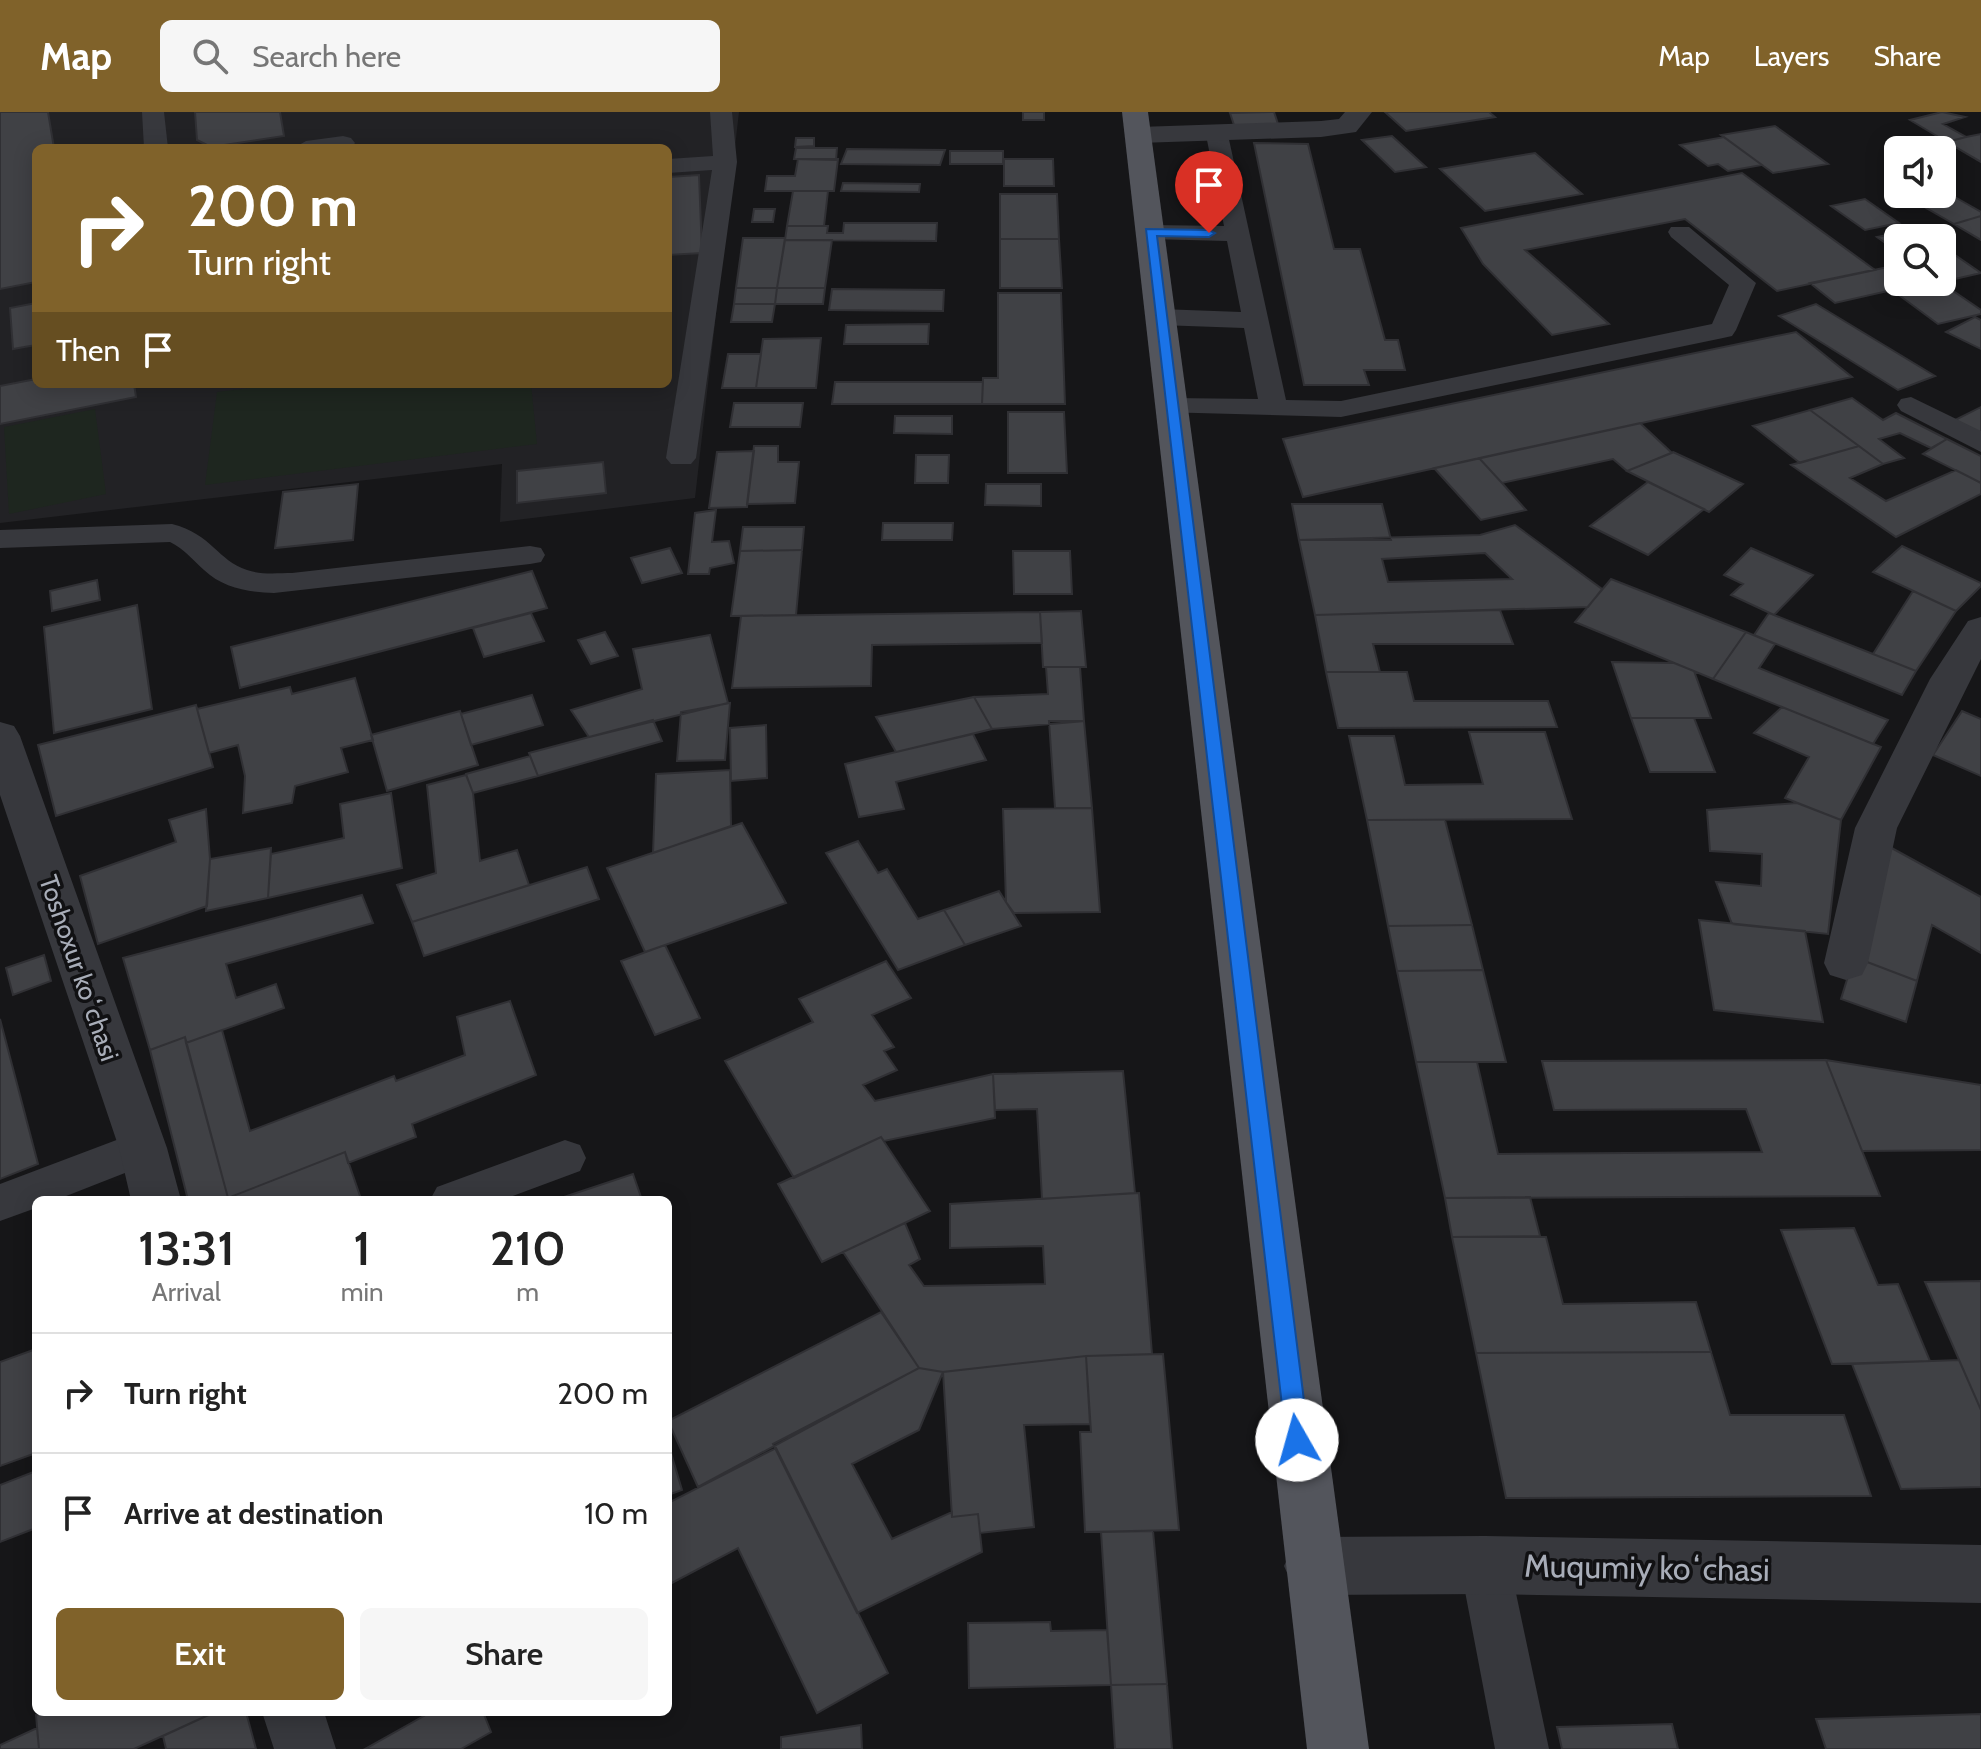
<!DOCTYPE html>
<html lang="en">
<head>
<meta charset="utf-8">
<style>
  body { margin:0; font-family:Cabin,sans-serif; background:#f6f6f6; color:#222; height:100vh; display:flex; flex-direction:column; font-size:30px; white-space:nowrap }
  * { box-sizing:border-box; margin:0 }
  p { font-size:26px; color:#767676 }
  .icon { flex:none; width:44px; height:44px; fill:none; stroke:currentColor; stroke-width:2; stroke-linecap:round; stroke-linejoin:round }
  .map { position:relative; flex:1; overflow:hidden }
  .details { position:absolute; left:32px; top:1084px; width:640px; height:520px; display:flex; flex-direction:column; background:#fff; border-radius:12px; box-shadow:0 4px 20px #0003 }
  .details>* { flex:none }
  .top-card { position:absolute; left:32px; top:32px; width:640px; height:244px; border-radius:12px; box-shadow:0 4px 20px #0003; background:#80622a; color:#fff; overflow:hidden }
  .controls { position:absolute; left:1884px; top:24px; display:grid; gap:16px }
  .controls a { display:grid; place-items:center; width:72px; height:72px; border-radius:12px; background:#fff; box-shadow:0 4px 20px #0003; font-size:40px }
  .pin { position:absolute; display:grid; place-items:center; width:68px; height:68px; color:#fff; margin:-82px -34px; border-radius:50% 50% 50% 0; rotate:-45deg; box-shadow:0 0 8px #0007 }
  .pin .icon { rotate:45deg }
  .me { position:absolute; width:88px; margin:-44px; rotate:353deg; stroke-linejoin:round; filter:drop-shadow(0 0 6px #0008) }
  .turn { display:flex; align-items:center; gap:28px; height:168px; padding:0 24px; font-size:36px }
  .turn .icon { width:104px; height:104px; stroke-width:2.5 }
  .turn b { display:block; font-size:56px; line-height:68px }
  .then { display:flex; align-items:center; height:76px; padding:0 24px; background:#0003; gap:16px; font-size:30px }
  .eta { display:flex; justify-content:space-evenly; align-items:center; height:136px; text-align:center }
  .eta b { font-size:48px; font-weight:600; line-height:56px }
  .cta { display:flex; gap:16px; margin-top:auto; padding:16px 24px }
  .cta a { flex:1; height:92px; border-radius:12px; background:#80622a; color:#fff; font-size:32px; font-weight:600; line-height:92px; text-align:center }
  .cta a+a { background:#f6f6f6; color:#222 }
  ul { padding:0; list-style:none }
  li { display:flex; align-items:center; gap:24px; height:120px; padding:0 24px; border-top:2px solid #e0e0e0 }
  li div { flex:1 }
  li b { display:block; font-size:30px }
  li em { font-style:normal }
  header { display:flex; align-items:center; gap:48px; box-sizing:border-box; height:112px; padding:0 40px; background:#80622a; color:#fff }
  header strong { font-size:38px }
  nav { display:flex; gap:44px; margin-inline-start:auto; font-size:28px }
  .search { width:560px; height:72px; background:#f6f6f6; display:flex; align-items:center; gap:20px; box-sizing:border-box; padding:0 28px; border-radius:12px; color:#767676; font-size:30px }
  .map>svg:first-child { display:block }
</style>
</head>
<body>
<header>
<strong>Map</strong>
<div class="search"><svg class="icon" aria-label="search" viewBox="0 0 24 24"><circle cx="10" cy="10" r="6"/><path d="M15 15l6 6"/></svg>Search here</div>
<nav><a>Map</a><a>Layers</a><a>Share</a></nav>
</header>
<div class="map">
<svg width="1981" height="1637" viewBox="0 0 1981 1637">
  <rect width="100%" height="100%" fill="#161618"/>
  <path fill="#222225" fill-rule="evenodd" d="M 0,0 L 739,0 L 695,386 L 500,410 L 502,352 L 0,411 ZM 36,36 L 668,36 L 668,272 L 36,272 Z"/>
  <path fill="#1e261f" d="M 283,272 L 531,272 L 537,332 L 205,373 L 217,280 Z
    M 95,297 L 106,382 L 9,402 L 4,315 Z"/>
  <path fill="#404145" stroke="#303034" stroke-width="2" fill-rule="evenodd" d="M 0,0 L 48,0 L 54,36 L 36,36 L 36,170 L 0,177 Z
    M 195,0 L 280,0 L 284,24 L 211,35 L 197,28 Z
    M 1023,0 L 1044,0 L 1044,8 L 1023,8 Z
    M 1274,0 L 1279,15 L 1235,16 L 1230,1 Z
    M 1385,0 L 1489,0 L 1495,5 L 1406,19 Z
    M 1942,0 L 1965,5 L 1943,12 L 1966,25 L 1947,30 L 1910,8 Z
    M 1775,14 L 1828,52 L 1773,61 L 1721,23 Z
    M 1981,22 L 1981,50 L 1947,30 L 1966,25 Z
    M 1392,24 L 1426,55 L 1395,60 L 1362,28 Z
    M 1724,25 L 1762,53 L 1728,59 L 1718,52 L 1708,54 L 1680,33 Z
    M 796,26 L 814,26 L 814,34 L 795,35 Z
    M 1254,31 L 1308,32 L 1334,137 L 1360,137 L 1385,228 L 1398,228 L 1405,258 L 1364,258 L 1369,273 L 1304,273 Z
    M 796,36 L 837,36 L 836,48 L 794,47 Z
    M 847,37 L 945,38 L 940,53 L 841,52 Z
    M 950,39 L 1003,39 L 1003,52 L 950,52 Z
    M 1535,41 L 1582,82 L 1485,99 L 1440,57 Z
    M 798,47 L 838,47 L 834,79 L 765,79 L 767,64 L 795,64 Z
    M 1004,47 L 1053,47 L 1054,74 L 1004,74 Z
    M 1742,61 L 1875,158 L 1777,179 L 1685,107 L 1525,138 L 1609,212 L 1552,223 L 1483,152 L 1461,116 Z
    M 699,63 L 702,141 L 668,143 L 668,65 Z
    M 843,71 L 920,72 L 919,80 L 841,79 Z
    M 793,79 L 828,79 L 824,114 L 787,114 Z
    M 1000,82 L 1057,82 L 1059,127 L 1000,127 Z
    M 1953,84 L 1981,100 L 1981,104 L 1954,112 L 1921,93 Z
    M 1865,87 L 1899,111 L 1865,118 L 1831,94 Z
    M 754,97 L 775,97 L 773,110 L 752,110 Z
    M 1981,104 L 1981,128 L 1954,112 Z
    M 844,111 L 937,111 L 936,129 L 785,128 L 787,114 L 828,114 L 827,121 L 843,121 Z
    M 1916,117 L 1930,126 L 1898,126 L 1898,140 L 1877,125 Z
    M 743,126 L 785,126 L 777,176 L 736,176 Z
    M 1000,127 L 1059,127 L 1062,176 L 1000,176 Z
    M 785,128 L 832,128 L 825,176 L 777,176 Z
    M 1942,134 L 1981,161 L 1942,170 Z
    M 1898,153 L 1898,170 L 1940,170 L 1981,198 L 1981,202 L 1938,212 L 1892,178 L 1835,191 L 1810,171 Z
    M 736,176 L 777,176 L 775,192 L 734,192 Z
    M 777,176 L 825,176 L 823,192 L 775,192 Z
    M 832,177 L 944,178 L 943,199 L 829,198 Z
    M 998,181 L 1061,181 L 1065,292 L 982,292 L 983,266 L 998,266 Z
    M 36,191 L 36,233 L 13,237 L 10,196 Z
    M 734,192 L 775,192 L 772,210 L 731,210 Z
    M 1816,192 L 1935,264 L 1898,278 L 1779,204 Z
    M 1975,205 L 1981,208 L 1981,237 L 1946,220 Z
    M 929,212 L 928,232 L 844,232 L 846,213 Z
    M 1796,220 L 1852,265 L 1303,385 L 1283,327 Z
    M 821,226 L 816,276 L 756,276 L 763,227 Z
    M 728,242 L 761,242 L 756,276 L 722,276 Z
    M 36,267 L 36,272 L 134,272 L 136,285 L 0,312 L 0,274 Z
    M 835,270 L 983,270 L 982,292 L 832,292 Z
    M 1852,286 L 1883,308 L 1896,301 L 1947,327 L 1931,336 L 1900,321 L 1879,327 L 1904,346 L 1883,352 L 1810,298 Z
    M 734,291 L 803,291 L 800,315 L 730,315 Z
    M 1981,295 L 1981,322 L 1955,308 Z
    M 1810,298 L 1859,334 L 1800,351 L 1753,314 Z
    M 1008,300 L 1064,300 L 1067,361 L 1008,361 Z
    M 895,304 L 952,304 L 952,322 L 894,321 Z
    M 1640,311 L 1672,341 L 1627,359 L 1613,347 L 1502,371 L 1479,346 Z
    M 1947,327 L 1981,344 L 1981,371 L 1923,342 Z
    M 754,334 L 778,334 L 778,350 L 799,350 L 795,391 L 747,392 Z
    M 1859,334 L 1883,352 L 1850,366 L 1886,389 L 1956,358 L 1981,371 L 1981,382 L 1896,425 L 1791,353 Z
    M 754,339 L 747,395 L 709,396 L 717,340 Z
    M 1673,340 L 1743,372 L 1709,400 L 1627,359 Z
    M 916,343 L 949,343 L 948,371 L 915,371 Z
    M 1479,346 L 1502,371 L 1526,398 L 1481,408 L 1434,356 Z
    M 603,350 L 606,381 L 517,391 L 517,359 Z
    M 1648,370 L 1704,397 L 1648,443 L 1590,414 Z
    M 358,372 L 353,428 L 275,436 L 283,380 Z
    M 986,372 L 1041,372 L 1041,394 L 985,393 Z
    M 1292,392 L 1382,392 L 1391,428 L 1299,428 Z
    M 716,398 L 712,430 L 729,429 L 734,451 L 710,456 L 709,462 L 688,462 L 695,401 Z
    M 883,411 L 953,411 L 952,428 L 882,428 Z
    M 1515,413 L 1602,477 L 1588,495 L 1315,503 L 1299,428 L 1480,423 ZM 1485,441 L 1512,467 L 1388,470 L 1382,447 Z
    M 743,415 L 804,415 L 802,438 L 740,439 Z
    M 1902,434 L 1981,471 L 1981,474 L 1956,499 L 1873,460 Z
    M 670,436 L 682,461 L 642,471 L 631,446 Z
    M 1751,436 L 1813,463 L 1774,503 L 1731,483 L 1743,472 L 1724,463 Z
    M 802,438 L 796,503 L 731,504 L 740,439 Z
    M 1013,439 L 1070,439 L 1072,482 L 1014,482 Z
    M 532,459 L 547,496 L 240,576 L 231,535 Z
    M 1611,467 L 1746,520 L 1713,567 L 1575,510 Z
    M 97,468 L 100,488 L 52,499 L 50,479 Z
    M 1913,479 L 1956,499 L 1916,559 L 1873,542 Z
    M 137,493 L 152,597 L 54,621 L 44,515 Z
    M 1500,498 L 1513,532 L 1373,532 L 1380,560 L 1326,560 L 1315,503 Z
    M 1081,499 L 1086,555 L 1043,555 L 1040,500 Z
    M 1040,500 L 1042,531 L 872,533 L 871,574 L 732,576 L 741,504 Z
    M 531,501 L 544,529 L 484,545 L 473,516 Z
    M 1769,501 L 1873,542 L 1916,559 L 1902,583 L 1754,523 Z
    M 605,520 L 618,544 L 591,552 L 578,528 Z
    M 1746,520 L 1775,532 L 1759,556 L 1888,608 L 1873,632 L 1713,567 Z
    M 710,523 L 728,591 L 589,625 L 571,598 L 642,577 L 633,537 Z
    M 1612,550 L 1674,551 L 1694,559 L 1711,606 L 1631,606 Z
    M 1046,555 L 1080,555 L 1084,609 L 992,617 L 974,585 L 1048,582 Z
    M 1326,560 L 1407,560 L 1414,589 L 1548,589 L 1557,615 L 1338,616 Z
    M 355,566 L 373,628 L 341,636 L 348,660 L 295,674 L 292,691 L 243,701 L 245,664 L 238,633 L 209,641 L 197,597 L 290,575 L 292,582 Z
    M 532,583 L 543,613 L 471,633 L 461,602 Z
    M 974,585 L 992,617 L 896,640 L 876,605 Z
    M 730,591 L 725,648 L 677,649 L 681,600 Z
    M 196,593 L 213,655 L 56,704 L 38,633 Z
    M 1782,595 L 1881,635 L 1841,708 L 1785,686 L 1809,645 L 1754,621 Z
    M 460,599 L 478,653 L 387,679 L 371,623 Z
    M 1962,599 L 1981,607 L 1981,664 L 1933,643 Z
    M 1631,606 L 1694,606 L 1715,660 L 1650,660 Z
    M 653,608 L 662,629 L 538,664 L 529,641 Z
    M 1049,609 L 1084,609 L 1092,696 L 1055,696 Z
    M 766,613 L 767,666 L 731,669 L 730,616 Z
    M 1469,620 L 1545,620 L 1572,707 L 1367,708 L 1349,624 L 1394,624 L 1405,673 L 1483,672 Z
    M 973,622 L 986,648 L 896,670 L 904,697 L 859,705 L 845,652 Z
    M 530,644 L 538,664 L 473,681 L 466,662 Z
    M 730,658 L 731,714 L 653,741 L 656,662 Z
    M 466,663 L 473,681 L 480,749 L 517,738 L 529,773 L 412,810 L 397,773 L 436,761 L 427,673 Z
    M 391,681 L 402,756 L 268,786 L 271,742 L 344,726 L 340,692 Z
    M 1797,691 L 1841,708 L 1828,822 L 1732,812 L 1716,770 L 1761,774 L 1762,742 L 1710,739 L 1707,698 Z
    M 1092,696 L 1100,800 L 1014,801 L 1006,790 L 1003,697 Z
    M 206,697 L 210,747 L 207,794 L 98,832 L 80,764 L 176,730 L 169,708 Z
    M 1367,708 L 1445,708 L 1472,813 L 1388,814 Z
    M 742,711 L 786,791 L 645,840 L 607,756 Z
    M 858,729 L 878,761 L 887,757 L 918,807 L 944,798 L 965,833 L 898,858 L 826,741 Z
    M 1888,734 L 1981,785 L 1981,841 L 1932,813 L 1917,869 L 1854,845 Z
    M 271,736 L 268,786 L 206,799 L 210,747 Z
    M 587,755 L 599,787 L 424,844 L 412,810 Z
    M 999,779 L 1021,814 L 965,833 L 944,798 Z
    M 362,783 L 373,811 L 226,852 L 236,886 L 276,872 L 284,896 L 186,931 L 185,925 L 150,938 L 123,846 Z
    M 1699,808 L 1805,819 L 1823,910 L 1714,898 Z
    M 1472,813 L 1483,858 L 1397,859 L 1388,814 Z
    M 665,833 L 700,906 L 655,923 L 621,849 Z
    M 44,843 L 51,869 L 13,883 L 6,856 Z
    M 1854,845 L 1917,869 L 1906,910 L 1841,887 Z
    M 886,849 L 911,886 L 872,903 L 894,935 L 884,939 L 897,958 L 863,973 L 875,989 L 993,962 L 995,1006 L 884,1029 L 881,1025 L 794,1066 L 725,949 L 813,910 L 799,887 Z
    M 1483,858 L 1506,950 L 1416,950 L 1397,859 Z
    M 510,889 L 536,963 L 412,1012 L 416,1025 L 348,1051 L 345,1040 L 228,1086 L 186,931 L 222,918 L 250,1019 L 394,964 L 396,969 L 465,943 L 457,905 Z
    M 0,907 L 38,1052 L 0,1067 Z
    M 185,925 L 228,1086 L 345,1040 L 361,1087 L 188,1088 L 150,938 Z
    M 1826,948 L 1981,973 L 1981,1038 L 1862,1039 Z
    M 1826,948 L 1880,1084 L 1445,1086 L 1416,950 L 1477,950 L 1498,1042 L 1762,1040 L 1746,997 L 1554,998 L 1542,949 Z
    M 1123,959 L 1135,1081 L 1042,1087 L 1037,997 L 995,998 L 993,962 Z
    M 881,1025 L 930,1099 L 822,1150 L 778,1072 Z
    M 633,1062 L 642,1088 L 555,1088 Z
    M 1139,1081 L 1152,1242 L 1086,1244 L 943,1260 L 919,1256 L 843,1140 L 905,1111 L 920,1147 L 909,1153 L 924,1174 L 1045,1172 L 1043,1134 L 950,1136 L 950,1092 Z
    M 1530,1085 L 1540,1124 L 1452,1125 L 1445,1086 Z
    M 1854,1116 L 1878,1173 L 1898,1172 L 1930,1249 L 1832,1252 L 1781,1118 Z
    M 1452,1125 L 1546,1125 L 1563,1192 L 1696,1190 L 1711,1240 L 1476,1241 Z
    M 1981,1169 L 1981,1298 L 1925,1170 Z
    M 881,1200 L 919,1256 L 698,1375 L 668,1309 Z
    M 36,1237 L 36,1341 L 0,1354 L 0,1250 Z
    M 1711,1240 L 1730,1303 L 1844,1303 L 1871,1384 L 1506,1386 L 1476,1241 Z
    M 1163,1242 L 1179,1418 L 1085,1420 L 1080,1320 L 1091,1320 L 1086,1244 Z
    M 1086,1244 L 1090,1312 L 1024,1313 L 1034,1415 L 980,1421 L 978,1402 L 952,1405 L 943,1260 Z
    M 1959,1248 L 1981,1298 L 1981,1375 L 1901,1377 L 1852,1252 Z
    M 919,1256 L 943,1260 L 919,1318 L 852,1352 L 892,1427 L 952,1400 L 952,1405 L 978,1402 L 982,1440 L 857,1501 L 773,1332 Z
    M 668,1331 L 682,1378 L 668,1383 Z
    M 776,1336 L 888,1561 L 817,1601 L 738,1436 L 668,1473 L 668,1391 Z
    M 36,1359 L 36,1416 L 0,1430 L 0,1373 Z
    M 1153,1419 L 1167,1572 L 1111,1573 L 1101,1420 Z
    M 1050,1510 L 1051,1519 L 1107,1518 L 1111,1573 L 969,1576 L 968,1511 Z
    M 1167,1572 L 1172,1637 L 1115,1637 L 1111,1573 Z
    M 43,1600 L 215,1600 L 134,1637 L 39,1637 L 36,1603 Z
    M 215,1600 L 246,1600 L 256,1637 L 166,1637 L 163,1624 Z
    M 431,1600 L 483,1600 L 491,1620 L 461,1637 L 365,1637 Z
    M 1981,1602 L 1981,1637 L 1826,1637 L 1816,1607 Z
    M 1672,1612 L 1678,1637 L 1562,1637 L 1557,1615 Z
    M 861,1613 L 862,1637 L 781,1637 L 781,1625 Z
    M 37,1616 L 39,1637 L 0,1637 L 0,1633 Z"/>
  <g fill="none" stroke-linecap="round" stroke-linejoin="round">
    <path fill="#37383d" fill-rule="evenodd" d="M 142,0 L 164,0 L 168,36 L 144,36 Z
      M 710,0 L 732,0 L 737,50 L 696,346 L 691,352 L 671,352 L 666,346 L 712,58 L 668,61 L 668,47 L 713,44 Z
      M 1217,16 L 1228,23 L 1286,288 L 1341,289 L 1712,212 L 1729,173 L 1671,125 L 1668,120 L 1671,115 L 1689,115 L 1756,171 L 1736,218 L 1732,224 L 1723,226 L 1341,305 L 1160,300 L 1156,294 L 1160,288 L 1170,286 L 1258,287 L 1244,216 L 1160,213 L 1151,211 L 1147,205 L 1151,199 L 1160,197 L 1241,200 L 1227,129 L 1150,127 L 1138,120 L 1150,113 L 1224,114 L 1206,23 Z
      M 343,24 L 351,26 L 355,31 L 351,36 L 294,36 L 306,29 Z
      M 1911,285 L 1981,319 L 1981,340 L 1901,299 L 1897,293 L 1901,287 Z
      M 172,412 C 212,422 218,449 247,458 C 261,463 278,461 292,461 L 530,434 L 541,436 L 545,443 L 541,450 L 530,452 L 274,481 C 248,480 223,476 204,458 C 192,447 184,437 170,430 L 0,436 L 0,418 Z
      M 143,1018 L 158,1024 L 164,1036 L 158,1048 L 56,1088 L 36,1088 L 36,1096 L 0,1109 L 0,1072 Z
      M 565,1028 L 580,1033 L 586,1046 L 580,1059 L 502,1088 L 430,1088 L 437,1075 Z
      M 1485,1428 L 1503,1435 L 1510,1453 L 1549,1637 L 1495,1637 L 1460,1453 L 1467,1435 Z"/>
    <path fill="#37383d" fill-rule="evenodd" d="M 1345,0 L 1372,0 L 1356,20 L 1321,25 L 1139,31 L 1130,29 L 1126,23 L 1130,17 L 1139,15 L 1321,9 L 1339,7 Z
      M 1981,505 L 1981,547 L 1897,716 L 1868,851 L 1862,863 L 1846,868 L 1830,863 L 1824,851 L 1855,716 L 1930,567 L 1968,509 Z
      M 0,610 L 14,614 L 20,624 L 167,1036 L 181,1088 L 131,1088 L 119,1036 L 0,683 Z
      M 1485,1424 L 1981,1433 L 1981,1491 L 1485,1482 L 1313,1483 L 1293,1474 L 1284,1454 L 1293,1434 L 1313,1425 Z
      M 262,1600 L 324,1600 L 336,1637 L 274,1637 Z"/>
    <path fill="#53555c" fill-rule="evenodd" d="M 1122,0 L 1148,0 L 1369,1637 L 1307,1637 Z"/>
  </g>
  <path fill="#1a73e8" stroke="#114b97" stroke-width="2" d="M 1146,117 L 1209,118 L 1215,121 L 1209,125 L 1157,124 L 1309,1328 L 1305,1336 L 1297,1339 L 1289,1336 L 1286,1328 Z"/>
  <g text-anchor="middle" stroke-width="7" stroke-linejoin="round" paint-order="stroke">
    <g font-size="26" fill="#a8adb8" stroke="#111113">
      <text transform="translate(79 856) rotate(71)" y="9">Toshoxur koʻchasi</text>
    </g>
    <g font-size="32" fill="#a8adb8" stroke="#111113">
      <text transform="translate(1647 1456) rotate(1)" y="11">Muqumiy koʻchasi</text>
    </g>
  </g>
</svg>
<div class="controls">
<a><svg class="icon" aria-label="sound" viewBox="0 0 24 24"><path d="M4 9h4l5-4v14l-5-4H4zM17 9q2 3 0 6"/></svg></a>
<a><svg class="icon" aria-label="search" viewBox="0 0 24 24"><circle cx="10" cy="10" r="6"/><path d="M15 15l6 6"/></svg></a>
</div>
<div class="pin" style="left:1209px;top:121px;background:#d93025"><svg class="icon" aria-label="arrive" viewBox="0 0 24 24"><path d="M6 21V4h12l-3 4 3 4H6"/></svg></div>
<svg class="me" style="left:1297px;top:1328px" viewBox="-20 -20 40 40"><circle r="19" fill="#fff"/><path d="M0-13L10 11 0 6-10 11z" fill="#1a73e8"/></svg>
<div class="top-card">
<div class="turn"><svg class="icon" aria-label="right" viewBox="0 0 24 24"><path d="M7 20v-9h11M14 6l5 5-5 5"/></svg><div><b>200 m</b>Turn right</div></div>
<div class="then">Then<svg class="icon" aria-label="arrive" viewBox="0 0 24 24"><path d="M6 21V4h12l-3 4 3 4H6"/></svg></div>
</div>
<section class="details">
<div class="eta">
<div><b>13:31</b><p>Arrival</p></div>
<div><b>1</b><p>min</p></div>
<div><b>210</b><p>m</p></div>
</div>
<ul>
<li><svg class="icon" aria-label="right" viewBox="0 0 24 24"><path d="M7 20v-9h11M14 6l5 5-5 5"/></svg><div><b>Turn right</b></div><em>200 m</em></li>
<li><svg class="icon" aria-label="arrive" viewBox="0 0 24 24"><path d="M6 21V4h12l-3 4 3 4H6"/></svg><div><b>Arrive at destination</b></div><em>10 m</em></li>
</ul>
<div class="cta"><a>Exit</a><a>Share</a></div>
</section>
</div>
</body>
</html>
